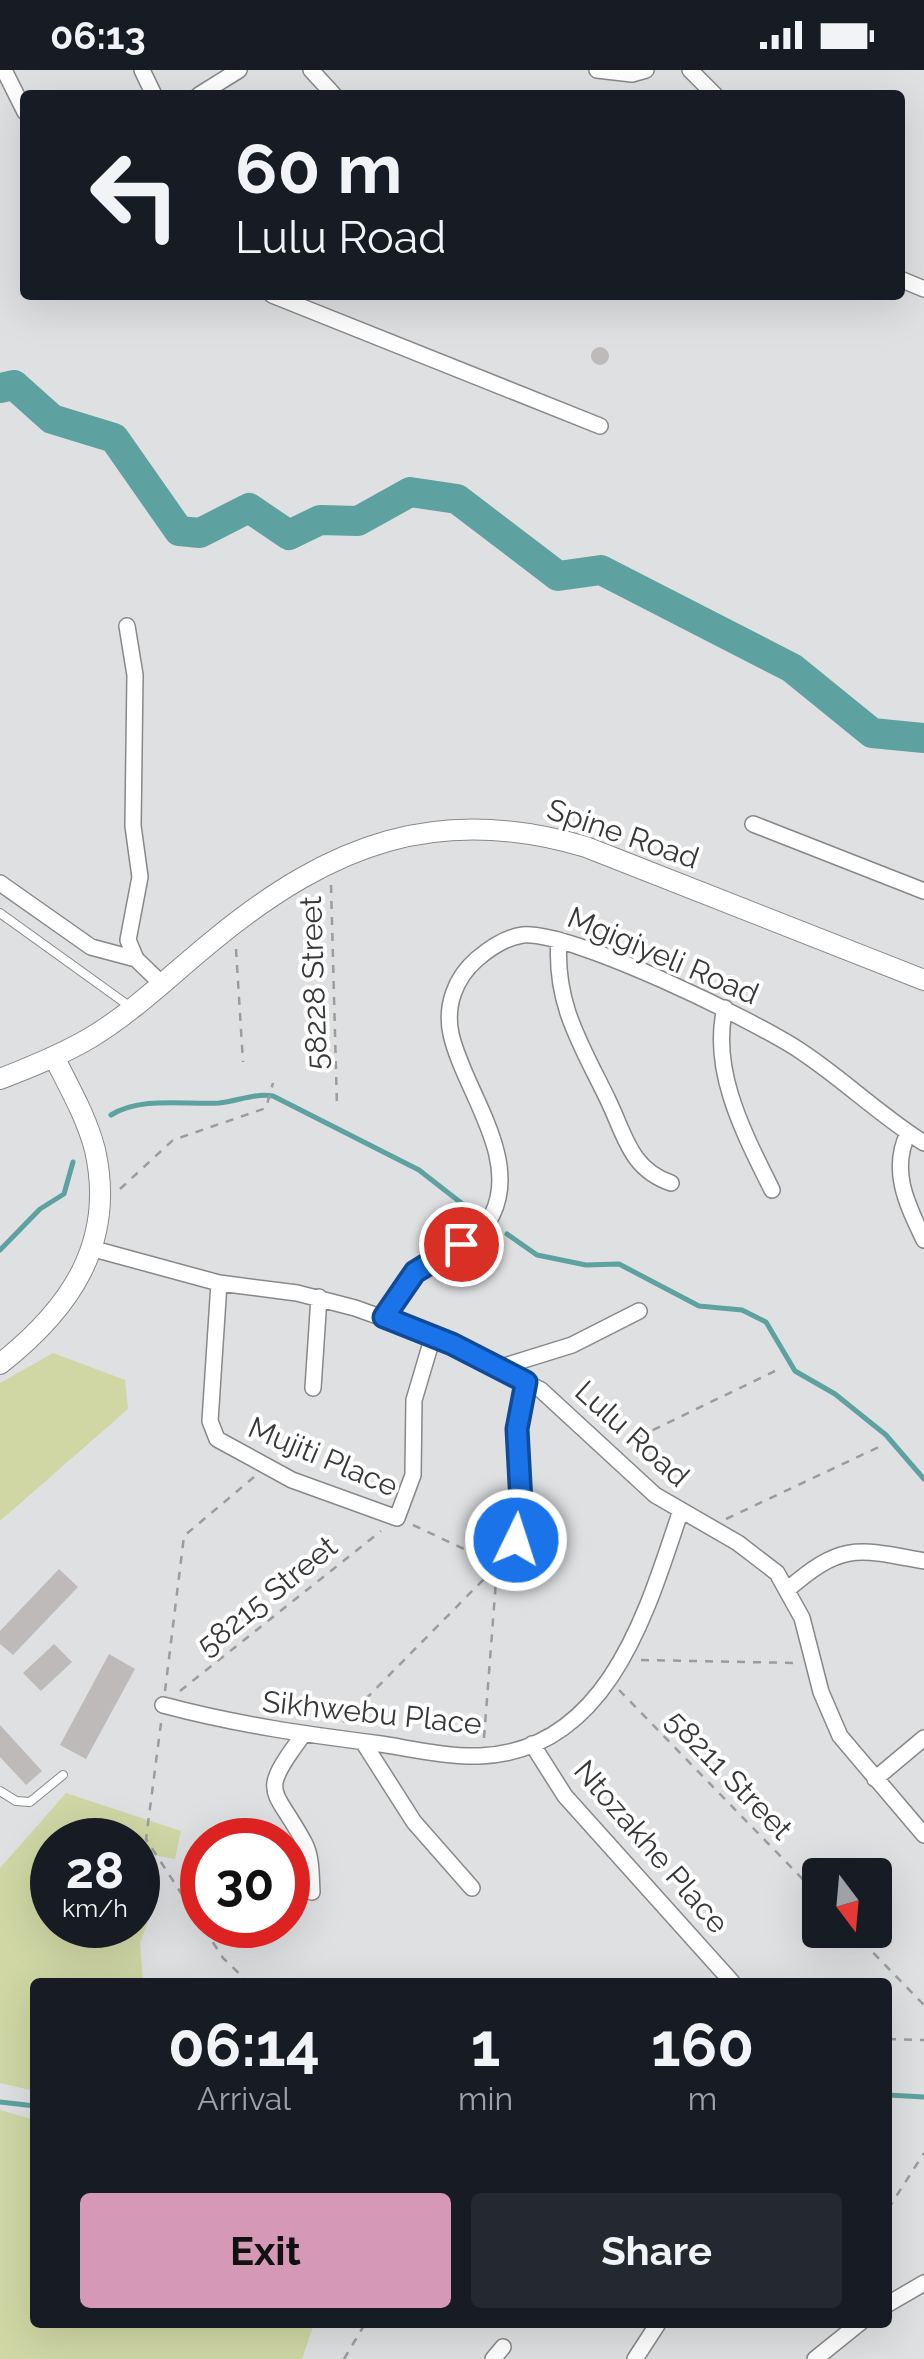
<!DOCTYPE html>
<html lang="en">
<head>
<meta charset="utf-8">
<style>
  body { margin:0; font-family:Raleway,sans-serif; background:#242831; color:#f1f3f6; height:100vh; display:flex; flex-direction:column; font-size:38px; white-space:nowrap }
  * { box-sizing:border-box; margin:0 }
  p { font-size:32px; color:#9ea1a6 }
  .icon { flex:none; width:55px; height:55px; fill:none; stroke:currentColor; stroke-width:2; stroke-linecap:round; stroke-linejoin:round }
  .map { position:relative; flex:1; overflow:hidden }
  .details { position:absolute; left:30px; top:1908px; width:862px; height:350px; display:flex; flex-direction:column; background:#171b24; border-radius:10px; box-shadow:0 10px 40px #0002 }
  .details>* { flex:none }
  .hud { position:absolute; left:20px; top:20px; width:885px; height:210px; border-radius:10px; box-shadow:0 10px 40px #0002; background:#171b24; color:#f1f3f6; overflow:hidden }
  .needle { width:65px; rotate:164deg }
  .buttons { position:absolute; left:802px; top:1788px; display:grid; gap:20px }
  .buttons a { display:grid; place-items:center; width:90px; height:90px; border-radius:10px; background:#171b24; box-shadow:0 10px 40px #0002; font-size:50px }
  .speed { position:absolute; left:30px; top:1748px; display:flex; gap:20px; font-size:50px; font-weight:700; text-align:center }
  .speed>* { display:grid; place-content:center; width:130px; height:130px; border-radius:50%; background:#171b24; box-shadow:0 10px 40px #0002; line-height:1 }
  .speed small { font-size:25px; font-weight:400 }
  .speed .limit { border:15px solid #d22; background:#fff; color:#111 }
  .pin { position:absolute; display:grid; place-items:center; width:85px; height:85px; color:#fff; margin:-42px; border:5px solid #fff; border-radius:50%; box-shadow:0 2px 10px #0007 }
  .me { position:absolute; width:110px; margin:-55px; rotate:4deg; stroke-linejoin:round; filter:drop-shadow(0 0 8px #0008) }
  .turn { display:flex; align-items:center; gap:35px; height:210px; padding:0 50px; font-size:45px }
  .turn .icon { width:130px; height:130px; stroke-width:2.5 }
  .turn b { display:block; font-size:70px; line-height:85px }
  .eta { display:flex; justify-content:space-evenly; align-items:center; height:170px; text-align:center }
  .eta b { font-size:60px; font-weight:700; line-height:70px }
  .button { display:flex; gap:20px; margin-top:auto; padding:20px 50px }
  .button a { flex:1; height:115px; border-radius:10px; background:#d699b5; color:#111; font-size:40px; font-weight:700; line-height:115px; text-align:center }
  .button a+a { background:#242831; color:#f1f3f6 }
  .status { display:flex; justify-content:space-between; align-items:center; height:70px; padding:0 50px; background:#171b24; direction:ltr }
  .status svg { height:28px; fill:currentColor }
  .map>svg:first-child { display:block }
</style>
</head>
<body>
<div class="status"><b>06:13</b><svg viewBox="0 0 49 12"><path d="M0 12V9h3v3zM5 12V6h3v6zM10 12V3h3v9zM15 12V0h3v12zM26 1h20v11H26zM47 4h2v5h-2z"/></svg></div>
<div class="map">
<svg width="924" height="2289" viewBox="0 0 924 2289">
  <rect width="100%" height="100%" fill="#dfe0e2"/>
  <path fill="#d0d7a5" d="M 53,1283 L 125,1310 L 128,1339 L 0,1451 L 0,1313 Z
    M 66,1723 L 181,1761 L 175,1789 L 138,1782 L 138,1770 L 52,1770 L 52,1855 L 138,1855 L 138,1839 L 151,1843 L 140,1873 L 143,1912 L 35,1912 L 35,2021 L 0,2013 L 0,1798 Z
    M 0,2040 L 35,2050 L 35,2252 L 314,2253 L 302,2289 L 0,2289 Z"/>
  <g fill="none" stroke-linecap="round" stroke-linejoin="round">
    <path stroke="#5da1a0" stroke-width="5" d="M 111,1045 C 142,1026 185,1035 219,1033 C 238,1031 254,1023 273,1026 L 419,1100 L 474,1143
      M 507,1164 L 537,1185 L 586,1195 L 619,1194 L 699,1236 L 742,1240 L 766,1252 L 795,1301 L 835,1324 L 886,1365 L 924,1409
      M 0,1180 L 40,1139 L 64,1124 L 73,1092
      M 888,2025 L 924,2027
      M 0,2032 L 35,2036"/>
    <path stroke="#5da1a0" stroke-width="30" d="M 0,318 L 14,315 L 52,349 L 114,368 L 179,461 L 200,463 L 249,438 L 289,465 L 320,450 L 358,451 L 410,422 L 457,429 L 558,506 L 601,500 L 792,598 L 872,663 L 924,668"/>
  </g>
  <path fill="#bdbab9" d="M591 286a9 9 0 1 1 18 0a9 9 0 1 1-18 0Z
    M 59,1499 L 78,1517 L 13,1585 L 0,1574 L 0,1561 Z
    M 54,1574 L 72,1592 L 41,1621 L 23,1603 Z
    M 109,1584 L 135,1599 L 86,1689 L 60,1675 Z
    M 0,1655 L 42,1701 L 26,1715 L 0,1687 Z"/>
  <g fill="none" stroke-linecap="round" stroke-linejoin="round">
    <g stroke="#878889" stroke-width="10">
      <path id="service" d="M 0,843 L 132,938
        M 0,1721 L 16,1731 L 30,1732 L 63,1705"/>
    </g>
    <g stroke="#878889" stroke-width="18">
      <path id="minor" d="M 4,0 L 25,42
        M 142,0 L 154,25
        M 311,0 L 334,25
        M 597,0 L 632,4 L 646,0
        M 690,0 L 715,25
        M 199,25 L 239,0
        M 900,209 L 924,219
        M 272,225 L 600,356
        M 127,556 L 135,605 L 133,756 L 140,807 L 128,870 L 136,889 L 162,914
        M 753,754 L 924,821
        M 0,813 L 91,877 L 136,889
        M 559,870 C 554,934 582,976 608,1030 C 625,1065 630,1099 671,1113
        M 725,938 C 710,1001 745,1065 772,1120
        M 908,1063 C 890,1101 907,1134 924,1170
        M 94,1179 L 219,1213 L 297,1223 L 355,1238 L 433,1266 L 541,1320 L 655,1425 L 738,1473 L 777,1503 L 802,1548 L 821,1622 L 840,1666 L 924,1765
        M 219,1213 L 210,1351 L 217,1369 L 292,1410 L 397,1448 L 413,1405 L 414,1330 L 433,1266
        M 384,1247 C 393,1232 401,1215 414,1203 C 438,1180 476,1176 492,1145 C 521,1087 463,1019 451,964 C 445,936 455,908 477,889 C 490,878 506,867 523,865 C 572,861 758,952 802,982 C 844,1010 881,1046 924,1073
        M 498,1298 L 572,1275 L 639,1241
        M 313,1318 L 319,1227
        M 498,1495 L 521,1460 L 516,1376 L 526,1313
        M 787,1520 C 841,1473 856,1478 924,1491
        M 163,1635 C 238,1655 304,1664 381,1674 C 413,1679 447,1687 480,1686 C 608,1681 647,1541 680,1443
        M 303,1665 C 257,1727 274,1715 305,1774 C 312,1788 311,1807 312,1822
        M 363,1672 L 414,1752 L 472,1818
        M 532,1674 L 565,1726 L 732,1912
        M 875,1709 L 924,1668
        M 888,2234 L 924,2213
        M 493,2289 L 503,2277
        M 635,2289 L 659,2252
        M 815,2289 L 861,2252"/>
    </g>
    <g stroke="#878889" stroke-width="22">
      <path id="tertiary" d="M 0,1009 C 31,997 61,985 90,968 C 135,941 174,902 215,869 C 331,774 438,733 586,777 L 924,910
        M 0,1294 C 70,1239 116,1173 95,1080 C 87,1048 69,1017 54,987"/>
    </g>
    <path stroke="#9b9c9d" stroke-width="2.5" stroke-dasharray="8 8" stroke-linecap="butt" d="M 331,815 L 337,1037
      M 236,879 L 243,992
      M 120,1119 L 173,1070 L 266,1038 L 273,1013
      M 624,1374 L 775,1301
      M 726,1449 L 881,1376
      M 413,1455 L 483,1488
      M 641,1590 L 798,1593
      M 619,1620 L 820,1827
      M 165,1621 L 184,1466 L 254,1407
      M 180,1621 L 381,1461
      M 343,1652 L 485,1508
      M 161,1653 L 146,1769 L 223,1888 L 248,1912
      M 484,1668 L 496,1511
      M 851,1860 L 924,1935
      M 888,1969 L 924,1970
      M 888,2139 L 924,2083
      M 344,2289 L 366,2252"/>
    <use href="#service" stroke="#fff" stroke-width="8"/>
    <use href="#minor" stroke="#fff" stroke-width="15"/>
    <use href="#tertiary" stroke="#fff" stroke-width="20"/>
  </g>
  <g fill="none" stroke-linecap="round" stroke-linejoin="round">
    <g stroke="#114b97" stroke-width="25">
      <path id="route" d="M 461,1174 L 415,1202 L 384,1247 L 452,1274 L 526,1312 L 517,1359 L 522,1451 L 516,1470"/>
    </g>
    <use href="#route" stroke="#1a73e8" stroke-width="18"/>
  </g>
  <g text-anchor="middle" stroke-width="8" stroke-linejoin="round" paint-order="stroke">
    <g font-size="30" fill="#383839" stroke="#fff">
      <text transform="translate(623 764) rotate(19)" y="10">Spine Road</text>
      <text transform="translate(663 886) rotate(23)" y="10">Mgigiyeli Road</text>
      <text transform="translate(314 913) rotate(-92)" y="10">58228 Street</text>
      <text transform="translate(632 1364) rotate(42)" y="10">Lulu Road</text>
      <text transform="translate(323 1387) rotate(23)" y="10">Mujiti Place</text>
      <text transform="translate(267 1526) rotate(-39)" y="10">58215 Street</text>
      <text transform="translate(372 1643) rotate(6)" y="10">Sikhwebu Place</text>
      <text transform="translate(729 1705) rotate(46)" y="10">58211 Street</text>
      <text transform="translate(651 1777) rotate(49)" y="10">Ntozakhe Place</text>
    </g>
  </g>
</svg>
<div class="buttons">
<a><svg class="needle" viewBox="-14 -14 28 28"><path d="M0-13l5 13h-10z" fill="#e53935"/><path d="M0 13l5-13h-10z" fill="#9ea1a6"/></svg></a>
</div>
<div class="speed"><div>28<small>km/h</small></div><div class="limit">30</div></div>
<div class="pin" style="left:461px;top:1174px;background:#d93025"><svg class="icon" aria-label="arrive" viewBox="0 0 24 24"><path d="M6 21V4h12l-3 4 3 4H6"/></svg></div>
<svg class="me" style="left:516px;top:1470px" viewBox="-20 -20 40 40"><circle r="17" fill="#1a73e8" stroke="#fff" stroke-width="3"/><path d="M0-11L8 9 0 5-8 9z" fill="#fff"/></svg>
<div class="hud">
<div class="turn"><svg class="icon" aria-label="left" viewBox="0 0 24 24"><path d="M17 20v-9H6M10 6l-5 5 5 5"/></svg><div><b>60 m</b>Lulu Road</div></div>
</div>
<section class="details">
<div class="eta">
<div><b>06:14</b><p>Arrival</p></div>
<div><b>1</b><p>min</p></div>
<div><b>160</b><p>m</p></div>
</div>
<div class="button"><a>Exit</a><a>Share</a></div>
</section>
</div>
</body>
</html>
